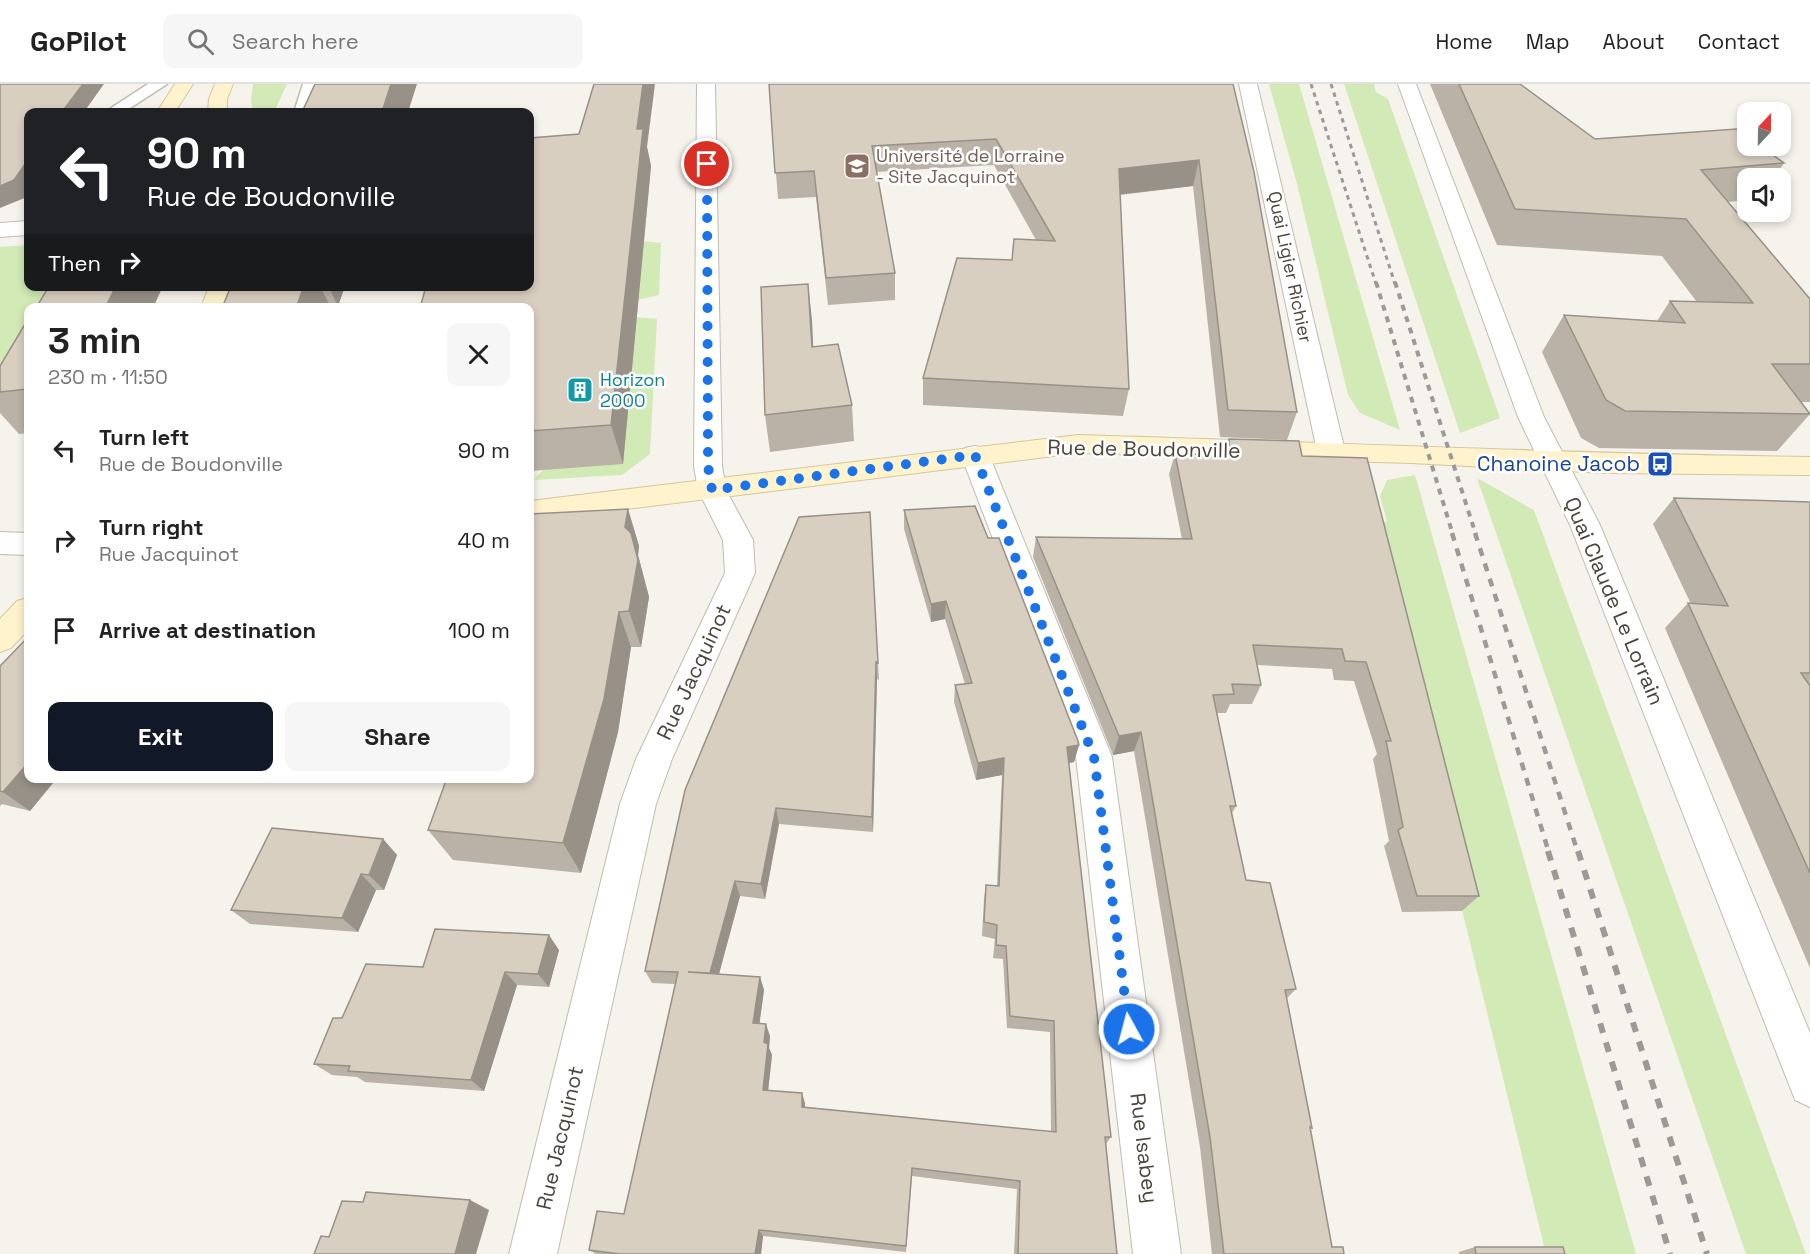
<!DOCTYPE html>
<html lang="en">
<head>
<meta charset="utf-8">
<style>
  body { margin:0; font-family:"Space Grotesk",sans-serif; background:#f6f6f6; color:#222; height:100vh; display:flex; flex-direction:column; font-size:22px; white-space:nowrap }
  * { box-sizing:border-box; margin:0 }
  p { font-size:20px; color:#767676 }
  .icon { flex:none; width:33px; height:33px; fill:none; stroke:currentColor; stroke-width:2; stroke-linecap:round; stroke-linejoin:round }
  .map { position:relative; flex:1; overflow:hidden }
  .drawer { position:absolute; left:24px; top:219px; width:510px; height:480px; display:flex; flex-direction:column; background:#fff; border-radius:12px; box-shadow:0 3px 9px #0003 }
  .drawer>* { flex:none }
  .banner { position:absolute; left:24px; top:24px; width:510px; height:183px; border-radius:12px; box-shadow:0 3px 9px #0003; background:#202124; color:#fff; overflow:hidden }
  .needle { width:39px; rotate:22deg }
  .tools { position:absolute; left:1737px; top:18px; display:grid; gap:12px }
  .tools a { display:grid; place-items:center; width:54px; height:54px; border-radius:12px; background:#fff; box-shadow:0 3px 9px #0003; font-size:30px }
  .pin { position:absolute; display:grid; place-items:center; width:51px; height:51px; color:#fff; margin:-26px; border:3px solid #fff; border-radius:50%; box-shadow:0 2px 6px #0007 }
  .me { position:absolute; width:66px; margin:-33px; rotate:353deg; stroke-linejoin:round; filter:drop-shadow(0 0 4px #0008) }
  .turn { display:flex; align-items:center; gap:21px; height:126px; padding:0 24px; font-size:27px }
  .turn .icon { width:78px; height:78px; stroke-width:2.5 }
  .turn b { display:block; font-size:42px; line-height:51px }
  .then { display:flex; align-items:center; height:57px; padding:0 24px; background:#0003; gap:12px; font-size:22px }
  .round { display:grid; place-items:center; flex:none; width:63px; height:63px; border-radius:12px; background:#f6f6f6 }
  .overview { display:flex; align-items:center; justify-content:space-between; height:102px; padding:0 24px }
  h1 { font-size:36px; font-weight:800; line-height:45px }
  .action { display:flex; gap:12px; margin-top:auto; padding:12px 24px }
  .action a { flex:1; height:69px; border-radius:12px; background:#111827; color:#fff; font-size:24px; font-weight:800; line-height:69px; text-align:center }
  .action a+a { background:#f6f6f6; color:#222 }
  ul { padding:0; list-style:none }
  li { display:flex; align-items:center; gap:18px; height:90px; padding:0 24px }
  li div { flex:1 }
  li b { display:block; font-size:22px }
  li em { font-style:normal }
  header { display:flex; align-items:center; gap:36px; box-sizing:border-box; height:84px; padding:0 30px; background:#fff; border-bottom:2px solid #e0e0e0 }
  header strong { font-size:28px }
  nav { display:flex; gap:33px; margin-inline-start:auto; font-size:21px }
  .search { width:420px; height:54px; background:#f6f6f6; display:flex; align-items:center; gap:15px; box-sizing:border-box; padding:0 21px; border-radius:12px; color:#767676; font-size:22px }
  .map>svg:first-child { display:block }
</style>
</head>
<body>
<header>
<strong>GoPilot</strong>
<div class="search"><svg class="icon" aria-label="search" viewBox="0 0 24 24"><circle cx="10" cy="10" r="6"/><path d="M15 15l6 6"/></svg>Search here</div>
<nav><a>Home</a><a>Map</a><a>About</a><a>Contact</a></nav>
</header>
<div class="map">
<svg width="1810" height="1170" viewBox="0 0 1810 1170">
  <rect width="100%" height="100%" fill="#f6f3ec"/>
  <path fill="#d2eab5" d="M 253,0 L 287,0 L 274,28 L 253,28 L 251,16 Z
    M 1269,0 L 1299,0 L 1400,346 L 1360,329 L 1348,311 L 1297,100 Z
    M 1344,0 L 1374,0 L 1376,8 L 1388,15 L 1500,334 L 1460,349 Z
    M 643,157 L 661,159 L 659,211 L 637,216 Z
    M 28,161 L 28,202 L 111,203 L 91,223 L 28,224 L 28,291 L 0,321 L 0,163 Z
    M 636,233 L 657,235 L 650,370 L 622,391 L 534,396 L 543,386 Z
    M 1415,391 L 1636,1170 L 1546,1170 L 1367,437 L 1387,438 L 1380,412 L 1387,396 Z
    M 1477,394 L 1534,426 L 1806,1170 L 1746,1170 Z"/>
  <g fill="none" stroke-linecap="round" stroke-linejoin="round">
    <g stroke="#c2bbae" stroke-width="3">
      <path id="lane" d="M 148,0 L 167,0 L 124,28 L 105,28 Z
        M 303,0 L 319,0 L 310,28 L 294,28 Z"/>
    </g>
    <g stroke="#c2bbae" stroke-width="2">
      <path id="street" d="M 697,0 L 715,0 L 722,382 L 726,406 L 753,456 L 755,489 L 672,675 L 656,720 L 557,1170 L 509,1170 L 620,720 L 636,675 L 725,489 L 723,456 L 698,406 L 694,382 Z
        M 1239,0 L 1257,0 L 1345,367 L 1341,374 L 1331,376 L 1321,374 L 1317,367 Z
        M 1398,0 L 1416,0 L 1544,333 L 1600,441 L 1810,949 L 1810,1023 L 1795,1016 L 1570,441 L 1518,333 Z
        M 28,137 L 28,151 L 0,153 L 0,139 Z
        M 975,362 L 985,364 L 989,371 L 1112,673 L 1181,1170 L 1133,1170 L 1076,673 L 961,371 L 965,364 Z
        M 0,448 L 28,449 L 28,471 L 0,470 Z"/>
    </g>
    <g stroke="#d6c79b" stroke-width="2">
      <path id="secondary" d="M 175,0 L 193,0 L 175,28 L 157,28 Z
        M 215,0 L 233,0 L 227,15 L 227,28 L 208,28 L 209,15 Z
        M 209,202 L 233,202 L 225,224 L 201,224 Z
        M 1078,351 C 1322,358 1566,370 1810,373 L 1810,391 L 1606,389 L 1411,379 L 1078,369 L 530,437 L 530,417 Z
        M 28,514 L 28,546 L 11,564 L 0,568 L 0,535 L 17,517 Z"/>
    </g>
    <use href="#lane" fill="#fff" fill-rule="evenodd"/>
    <use href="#street" fill="#fff" fill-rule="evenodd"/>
    <use href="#secondary" fill="#fff3cd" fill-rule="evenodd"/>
    <path stroke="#9a9a9a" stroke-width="3" stroke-dasharray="4.5 4.5" stroke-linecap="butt" d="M 1311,0 L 1376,200
      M 1331,0 L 1395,200"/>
    <path stroke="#9a9a9a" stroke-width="4" stroke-dasharray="6 6" stroke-linecap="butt" d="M 1376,198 L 1453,451
      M 1395,198 L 1476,451"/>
    <path stroke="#9a9a9a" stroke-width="4.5" stroke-dasharray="8 8" stroke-linecap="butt" d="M 1452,449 L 1549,769
      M 1475,449 L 1578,769"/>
    <path stroke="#9a9a9a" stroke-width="6" stroke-dasharray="10 10" stroke-linecap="butt" d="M 1548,767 L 1670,1170
      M 1578,767 L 1707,1170"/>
  </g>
  <path fill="#bab2a6" d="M 769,0 L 1233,0 L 1297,328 L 1287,356 L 1220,353 L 1193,102 L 1120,111 L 1129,305 L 1123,332 L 923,321 L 923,294 L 1012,176 L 1036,156 L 994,81 L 876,88 L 895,189 L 895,216 L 828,221 L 816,113 L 778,115 Z
    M 1430,0 L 1520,0 L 1595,55 L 1784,79 L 1774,94 L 1748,94 L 1748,116 L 1728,118 L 1810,215 L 1810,318 L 1801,318 L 1810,330 L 1777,367 L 1599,364 L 1581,354 L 1542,268 L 1564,231 L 1657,237 L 1670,217 L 1697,218 L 1662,172 L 1497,161 Z
    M 647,63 L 651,82 L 623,380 L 530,387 L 530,224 Z
    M 808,200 L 813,263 L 852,321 L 854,357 L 770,368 L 765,331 Z
    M 231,202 L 345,202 L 338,222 L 330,222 L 330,224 L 222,224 Z
    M 28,235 L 28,349 L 19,350 L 0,329 L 0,282 Z
    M 1229,355 L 1302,372 L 1479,812 L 1462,827 L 1402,828 L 1384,762 L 1389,757 L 1373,675 L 1377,670 L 1354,597 L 1334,596 L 1332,585 L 1257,581 L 1261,601 L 1252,620 L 1230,620 L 1226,629 L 1217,629 L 1236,722 L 1232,729 L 1246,796 L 1296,905 L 1287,914 L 1312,1044 L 1310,1046 L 1332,1163 L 1344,1170 L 1212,1170 L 1200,1063 L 1134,667 L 1113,671 L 1033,473 L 1036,453 L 1182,455 L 1169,390 L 1175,370 L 1224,370 Z
    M 1674,414 L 1810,418 L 1810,884 L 1665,544 L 1688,519 L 1691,520 L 1653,440 Z
    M 628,425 L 639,462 L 638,471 L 649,513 L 641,563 L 631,563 L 618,648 L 581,789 L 453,776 L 428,746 L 530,694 Z
    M 904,426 L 988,454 L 1079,661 L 1074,678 L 1069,679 L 1111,1053 L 1106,1060 L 1117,1170 L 1014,1170 L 1017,1105 L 912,1092 L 906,1168 L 763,1152 L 761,1170 L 596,1170 L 589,1166 L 624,1130 L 675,900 L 652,899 L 645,887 L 870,428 L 879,596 L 877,595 L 873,748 L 779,740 L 765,815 L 740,812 L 719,890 L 760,893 L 764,906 L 759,940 L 770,952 L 769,964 L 772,971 L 768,1007 L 805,1019 L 805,1023 L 1051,1048 L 1050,948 L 1007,944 L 1003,875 L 993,874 L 995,855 L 982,852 L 984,815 L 986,801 L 997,801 L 1002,691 L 976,696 L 954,618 L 955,601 L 965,600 L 945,535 L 931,538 L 904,445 Z
    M 0,582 L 28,694 L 57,694 L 30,727 L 2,720 L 0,722 Z
    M 383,755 L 397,771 L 384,806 L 376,806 L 358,848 L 250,840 L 231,826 Z
    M 559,866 L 549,903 L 517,901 L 484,1007 L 365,998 L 357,993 L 332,991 L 314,980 L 342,934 L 423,883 Z
    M 1475,1163 L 1565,1170 L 1459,1170 L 1459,1168 Z"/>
  <path fill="#979187" d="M 83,0 L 104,0 L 84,28 L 62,28 Z
    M 391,0 L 417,0 L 408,28 L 382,28 Z
    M 643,0 L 655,0 L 647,63 L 651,82 L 623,380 L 611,341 L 637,45 Z
    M 28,76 L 28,110 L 27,113 L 0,124 L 0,102 Z
    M 1199,76 L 1193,102 L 1115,111 L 1119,85 Z
    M 808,200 L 812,236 L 815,299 L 812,263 Z
    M 116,202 L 163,202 L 153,224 L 105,224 Z
    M 304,202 L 320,202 L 330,222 L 330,224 L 296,224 Z
    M 328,202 L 345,202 L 338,222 Z
    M 628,425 L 639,462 L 638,471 L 649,513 L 641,563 L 629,527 L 625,443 Z
    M 946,517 L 945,535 L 931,538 L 931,520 Z
    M 619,528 L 631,563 L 618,648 L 581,789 L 563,759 Z
    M 876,578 L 877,595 L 873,748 L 872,733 Z
    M 1141,648 L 1134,667 L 1113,671 L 1119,652 Z
    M 1079,661 L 1074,678 L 1064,680 L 1067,663 Z
    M 1004,674 L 1002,691 L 976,696 L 978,679 Z
    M 28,679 L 28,694 L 57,694 L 30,727 L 3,708 Z
    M 776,724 L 779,740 L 765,815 L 761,800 Z
    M 383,755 L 397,771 L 384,806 L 369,791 Z
    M 361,790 L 376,806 L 358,848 L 342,834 Z
    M 735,797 L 740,812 L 716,901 L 710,889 Z
    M 549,851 L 559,866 L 549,903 L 538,890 Z
    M 505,888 L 517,901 L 484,1007 L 471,996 Z
    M 760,893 L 764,906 L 758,951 L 753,939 Z
    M 766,940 L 770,952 L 769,964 L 772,971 L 767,1016 L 763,1006 L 764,958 Z
    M 802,1009 L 805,1019 L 805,1033 L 802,1023 Z
    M 470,1116 L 489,1126 L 476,1170 L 455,1170 Z
    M 759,1146 L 763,1152 L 761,1170 L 755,1170 Z"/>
  <path fill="#d8cfc1" stroke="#979187" stroke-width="1.5" d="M 0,0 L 83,0 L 62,28 L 28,28 L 28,76 L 14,96 L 0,102 Z
    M 315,0 L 391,0 L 382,28 L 302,28 Z
    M 594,0 L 643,0 L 637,45 L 643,45 L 611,341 L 530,347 L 530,224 L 420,224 L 426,202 L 530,202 L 530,54 L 579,50 Z
    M 769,0 L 1233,0 L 1254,88 L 1297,328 L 1228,326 L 1199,76 L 1119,85 L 1129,305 L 923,294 L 957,174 L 1012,176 L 1014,155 L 1055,157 L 996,55 L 872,62 L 895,189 L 826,194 L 814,87 L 775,89 Z
    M 1459,0 L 1520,0 L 1595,55 L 1737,45 L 1748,53 L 1748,62 L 1760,62 L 1784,79 L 1701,86 L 1810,215 L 1810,280 L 1772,280 L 1810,330 L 1625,327 L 1606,316 L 1564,231 L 1685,239 L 1670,217 L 1753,219 L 1686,135 L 1515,125 Z
    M 808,200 L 812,263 L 838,260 L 852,321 L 765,331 L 761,203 Z
    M 49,202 L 116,202 L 105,224 L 36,224 Z
    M 231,202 L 304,202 L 296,224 L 222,224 Z
    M 28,235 L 28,305 L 0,308 L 0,282 Z
    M 1229,355 L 1299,357 L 1302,372 L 1367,374 L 1479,812 L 1417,812 L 1398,746 L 1403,743 L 1386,657 L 1391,657 L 1366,578 L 1345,577 L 1342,565 L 1253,561 L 1261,601 L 1232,600 L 1234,610 L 1213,611 L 1236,722 L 1230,722 L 1246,796 L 1270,799 L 1296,905 L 1285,906 L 1312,1044 L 1310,1043 L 1332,1163 L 1343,1163 L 1344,1170 L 1224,1170 L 1210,1053 L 1141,648 L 1119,652 L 1036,453 L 1192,455 L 1175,370 L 1230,370 Z
    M 1674,414 L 1810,418 L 1810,589 L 1801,589 L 1810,602 L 1810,789 L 1688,519 L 1728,522 Z
    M 975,422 L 988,454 L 999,454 L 1078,657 L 1079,661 L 1067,663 L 1111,1053 L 1105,1053 L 1117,1170 L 1018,1170 L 1020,1097 L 912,1084 L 906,1162 L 759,1146 L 755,1170 L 620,1170 L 589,1166 L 597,1127 L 624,1130 L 678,888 L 645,887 L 685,706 L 799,433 L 870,428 L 878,579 L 876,578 L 872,733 L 776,724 L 761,800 L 735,797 L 710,889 L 688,888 L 760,893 L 753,939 L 766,940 L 764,958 L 768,960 L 763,1006 L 802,1009 L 802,1023 L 1056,1048 L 1054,937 L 1010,932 L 1006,862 L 996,861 L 997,841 L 984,838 L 986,801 L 999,802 L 1004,674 L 978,679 L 955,601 L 972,599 L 946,517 L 931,520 L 904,426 Z
    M 628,425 L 625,443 L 631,449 L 638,476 L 629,527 L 619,528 L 604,615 L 563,759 L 428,746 L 447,694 L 530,694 L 530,430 Z
    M 28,553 L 28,679 L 3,708 L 0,707 L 0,582 Z
    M 272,744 L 383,755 L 369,791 L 361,790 L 342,834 L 231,826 Z
    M 435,845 L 549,851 L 538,890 L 505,888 L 471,996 L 348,987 L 350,982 L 314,980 L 333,934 L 342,934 L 366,880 L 423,883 Z
    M 366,1108 L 470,1116 L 455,1170 L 314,1170 L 321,1152 L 329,1153 L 342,1117 L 363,1118 Z
    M 1475,1163 L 1563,1163 L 1565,1170 L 1476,1170 Z"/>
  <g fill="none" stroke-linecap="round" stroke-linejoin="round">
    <path stroke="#1a73e8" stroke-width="10" stroke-dasharray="0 18" d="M 707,80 L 708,382 L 712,406 L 975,371 L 1094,673 L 1129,945"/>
  </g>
  <defs>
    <g id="university-square" transform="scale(1.35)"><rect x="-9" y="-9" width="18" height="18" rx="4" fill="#8d6e63" stroke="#fff"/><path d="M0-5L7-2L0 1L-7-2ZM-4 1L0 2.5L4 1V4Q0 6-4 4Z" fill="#fff"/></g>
    <g id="building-square" transform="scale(1.35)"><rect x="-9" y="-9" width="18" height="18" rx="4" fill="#0f9aa8" stroke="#fff"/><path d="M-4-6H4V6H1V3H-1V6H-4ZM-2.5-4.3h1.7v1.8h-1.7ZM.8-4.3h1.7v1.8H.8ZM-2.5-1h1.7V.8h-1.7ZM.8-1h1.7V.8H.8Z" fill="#fff"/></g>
    <g id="bus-square" transform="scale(1.35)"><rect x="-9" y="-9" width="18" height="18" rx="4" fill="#1a4fb4" stroke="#fff"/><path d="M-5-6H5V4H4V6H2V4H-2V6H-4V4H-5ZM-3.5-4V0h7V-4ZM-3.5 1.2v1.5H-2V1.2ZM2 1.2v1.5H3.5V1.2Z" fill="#fff"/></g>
  </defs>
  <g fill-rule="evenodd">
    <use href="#university-square" x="857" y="82"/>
    <use href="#building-square" x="580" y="306"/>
    <use href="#bus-square" x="1660" y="380"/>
  </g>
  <g text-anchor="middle" stroke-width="5" stroke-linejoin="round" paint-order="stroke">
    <g font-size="18" fill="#785e54" stroke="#fff" text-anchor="start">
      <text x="876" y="78">Université de Lorraine<tspan x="876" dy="21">- Site Jacquinot</tspan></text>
    </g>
    <g font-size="18" fill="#4b4439" stroke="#fff">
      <text transform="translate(1290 183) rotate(78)" y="6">Quai Ligier Richier</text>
    </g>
    <g font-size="18" fill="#0d838f" stroke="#fff" text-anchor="start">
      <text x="600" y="302">Horizon<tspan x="600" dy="21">2000</tspan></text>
    </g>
    <g font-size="21" fill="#4b4439" stroke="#fff">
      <text transform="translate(1144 365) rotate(1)" y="7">Rue de Boudonville</text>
      <text transform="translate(1614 517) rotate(67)" y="7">Quai Claude Le Lorrain</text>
      <text transform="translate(694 588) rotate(-65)" y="7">Rue Jacquinot</text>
      <text transform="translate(560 1054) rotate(-77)" y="7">Rue Jacquinot</text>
      <text transform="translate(1144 1064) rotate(83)" y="7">Rue Isabey</text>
    </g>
    <g font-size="21" fill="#164399" stroke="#fff" text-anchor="end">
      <text x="1640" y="387">Chanoine Jacob</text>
    </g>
  </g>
</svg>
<div class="tools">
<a><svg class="needle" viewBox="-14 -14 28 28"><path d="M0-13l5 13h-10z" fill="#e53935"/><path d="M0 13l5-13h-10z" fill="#767676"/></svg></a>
<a><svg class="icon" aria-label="sound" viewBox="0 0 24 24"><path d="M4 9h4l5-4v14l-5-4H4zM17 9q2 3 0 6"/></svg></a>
</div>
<div class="pin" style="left:707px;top:80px;background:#d93025"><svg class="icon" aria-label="arrive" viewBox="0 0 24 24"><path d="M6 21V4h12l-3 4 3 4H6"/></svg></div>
<svg class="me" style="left:1129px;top:945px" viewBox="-20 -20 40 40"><circle r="17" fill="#1a73e8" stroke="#fff" stroke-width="3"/><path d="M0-11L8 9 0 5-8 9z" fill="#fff"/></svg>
<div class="banner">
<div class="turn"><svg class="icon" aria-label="left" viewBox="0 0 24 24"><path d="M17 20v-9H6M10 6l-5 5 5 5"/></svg><div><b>90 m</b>Rue de Boudonville</div></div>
<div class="then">Then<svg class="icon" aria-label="right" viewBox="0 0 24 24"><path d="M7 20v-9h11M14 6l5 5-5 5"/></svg></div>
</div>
<section class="drawer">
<div class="overview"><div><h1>3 min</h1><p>230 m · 11:50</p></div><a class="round"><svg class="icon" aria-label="close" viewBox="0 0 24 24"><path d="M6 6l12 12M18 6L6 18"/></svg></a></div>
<ul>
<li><svg class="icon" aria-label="left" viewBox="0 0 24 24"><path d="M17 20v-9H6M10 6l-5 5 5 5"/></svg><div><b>Turn left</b><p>Rue de Boudonville</p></div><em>90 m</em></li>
<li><svg class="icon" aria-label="right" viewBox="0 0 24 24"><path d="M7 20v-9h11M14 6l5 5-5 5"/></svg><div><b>Turn right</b><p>Rue Jacquinot</p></div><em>40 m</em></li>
<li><svg class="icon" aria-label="arrive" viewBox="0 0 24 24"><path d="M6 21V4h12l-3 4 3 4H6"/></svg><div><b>Arrive at destination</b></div><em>100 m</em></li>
</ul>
<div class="action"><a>Exit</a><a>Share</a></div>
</section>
</div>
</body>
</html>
